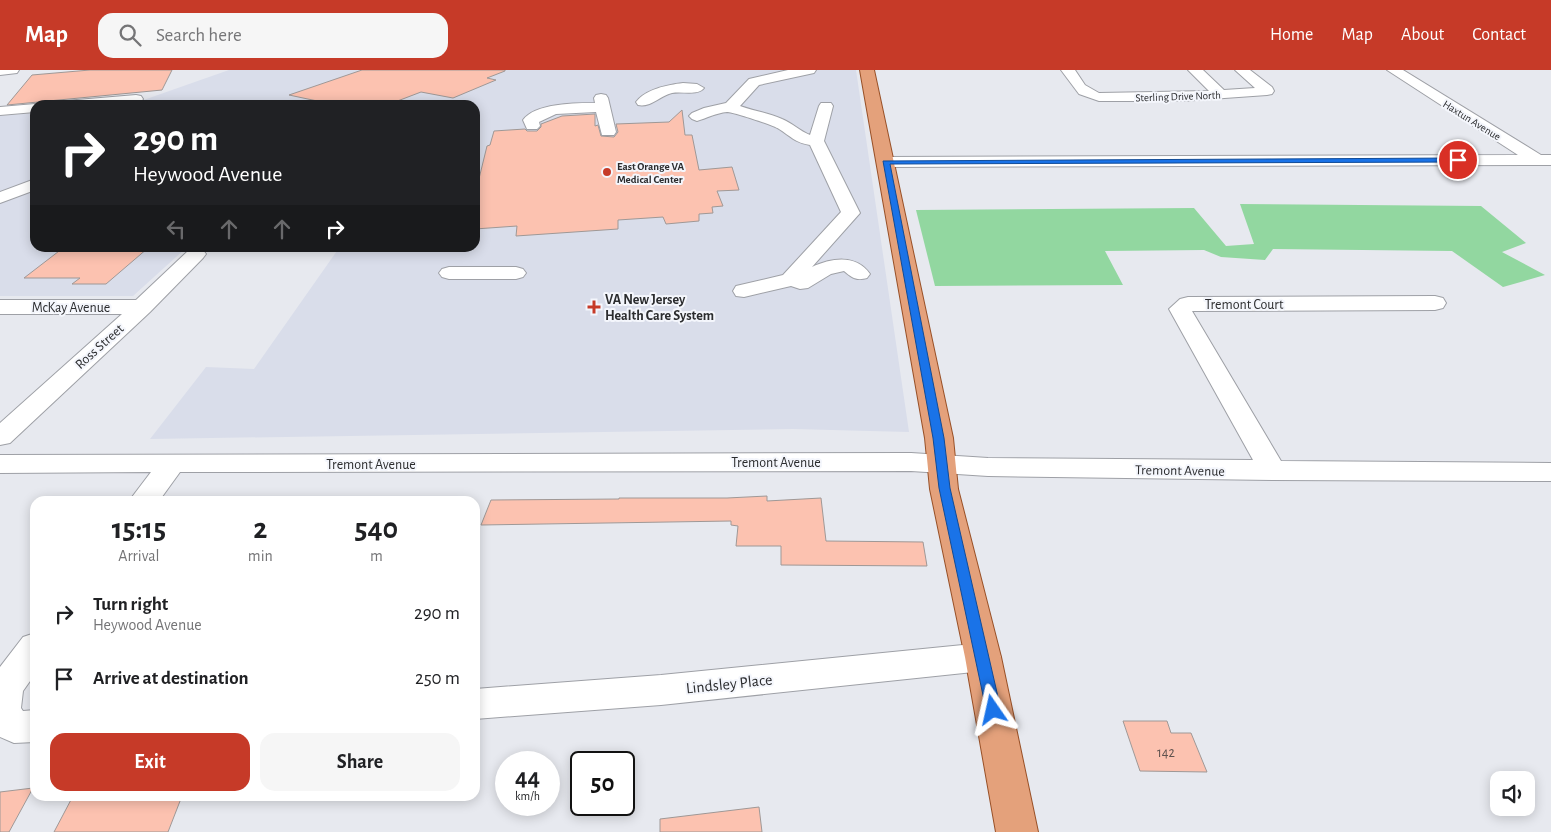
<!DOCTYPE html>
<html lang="en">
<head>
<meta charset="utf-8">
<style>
  body { margin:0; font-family:"Alegreya Sans",sans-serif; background:#f6f6f6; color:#202124; height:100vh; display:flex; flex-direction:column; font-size:19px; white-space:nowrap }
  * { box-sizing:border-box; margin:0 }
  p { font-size:16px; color:#757577 }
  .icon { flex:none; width:28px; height:28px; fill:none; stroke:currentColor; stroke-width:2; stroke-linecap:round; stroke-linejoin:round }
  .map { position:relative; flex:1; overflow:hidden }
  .details { position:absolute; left:30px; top:426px; width:450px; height:305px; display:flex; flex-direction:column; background:#fff; border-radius:15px; box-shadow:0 2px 12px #0003 }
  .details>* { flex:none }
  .top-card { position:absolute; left:30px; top:30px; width:450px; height:152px; border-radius:15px; box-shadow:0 2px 12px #0003; background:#202124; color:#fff; overflow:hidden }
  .controls { position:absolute; left:1490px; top:701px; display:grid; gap:10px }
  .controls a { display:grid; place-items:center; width:45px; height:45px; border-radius:10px; background:#fff; box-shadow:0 2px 12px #0003; font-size:25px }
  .speed { position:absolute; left:495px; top:681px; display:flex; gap:10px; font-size:25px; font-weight:700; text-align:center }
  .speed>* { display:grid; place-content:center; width:65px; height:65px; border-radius:50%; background:#fff; box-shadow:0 2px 12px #0003; line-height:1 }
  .speed small { font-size:12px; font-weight:400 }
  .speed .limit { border:2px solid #111; border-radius:8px; background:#fff; color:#111 }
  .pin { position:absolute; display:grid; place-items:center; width:42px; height:42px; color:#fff; margin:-21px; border:2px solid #fff; border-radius:50%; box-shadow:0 1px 5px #0007 }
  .me { position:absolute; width:55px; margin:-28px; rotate:349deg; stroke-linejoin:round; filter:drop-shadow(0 0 4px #0008) }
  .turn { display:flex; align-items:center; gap:18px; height:105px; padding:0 20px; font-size:22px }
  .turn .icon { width:65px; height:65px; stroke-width:2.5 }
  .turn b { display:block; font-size:35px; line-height:42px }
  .lanes { display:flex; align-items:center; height:48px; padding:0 20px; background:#0003; justify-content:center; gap:25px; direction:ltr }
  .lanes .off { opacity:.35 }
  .eta { display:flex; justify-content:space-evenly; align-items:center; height:85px; text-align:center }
  .eta b { font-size:30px; font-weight:600; line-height:35px }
  .primary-button { display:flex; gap:10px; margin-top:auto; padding:10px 20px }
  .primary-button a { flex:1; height:58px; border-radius:15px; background:#c63a28; color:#fff; font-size:20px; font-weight:600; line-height:58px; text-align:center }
  .primary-button a+a { background:#f6f6f6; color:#202124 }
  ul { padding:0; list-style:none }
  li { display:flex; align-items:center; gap:15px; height:65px; padding:0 20px }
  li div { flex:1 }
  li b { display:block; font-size:19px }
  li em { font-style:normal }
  header { display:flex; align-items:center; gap:30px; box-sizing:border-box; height:70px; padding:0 25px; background:#c63a28; color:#fff }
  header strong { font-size:24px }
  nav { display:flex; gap:28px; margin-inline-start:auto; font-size:18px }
  .search { width:350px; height:45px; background:#f6f6f6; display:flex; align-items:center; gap:12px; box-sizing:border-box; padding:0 18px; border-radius:15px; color:#757577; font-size:19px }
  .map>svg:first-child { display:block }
</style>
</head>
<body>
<header>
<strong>Map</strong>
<div class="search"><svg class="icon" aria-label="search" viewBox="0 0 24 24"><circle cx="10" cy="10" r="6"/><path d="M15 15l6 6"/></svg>Search here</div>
<nav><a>Home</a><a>Map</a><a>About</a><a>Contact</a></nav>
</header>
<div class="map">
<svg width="1551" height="762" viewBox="0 0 1551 762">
  <rect width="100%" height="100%" fill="#e7e9ef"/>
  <path fill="#d9ddea" d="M 229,0 L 856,0 L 909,362 L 793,359 L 150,369 L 206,297 L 254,299 L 339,178 L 475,178 L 475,35 L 116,35 L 135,33 Z
    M 35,43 L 35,178 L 186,178 L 133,226 L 0,226 L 0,46 Z"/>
  <path fill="#92d7a0" d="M 1240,134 L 1481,136 L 1526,173 L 1502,182 L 1545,205 L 1503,217 L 1452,181 L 1273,179 L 1265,190 L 1221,187 L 1204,180 L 1105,181 L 1123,215 L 935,216 L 916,140 L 1194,138 L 1226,176 L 1254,174 Z"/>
  <path fill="#fcc2b0" stroke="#9f9896" d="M 90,0 L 172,0 L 162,20 L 7,35 L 32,5 Z
    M 362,0 L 505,0 L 505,1 L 487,8 L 496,10 L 453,28 L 421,22 L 387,35 L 361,35 L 350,33 L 336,35 L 289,25 Z
    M 682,40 L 685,65 L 692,65 L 699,100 L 732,97 L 739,120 L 717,121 L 723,136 L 712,137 L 713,143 L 699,144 L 699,151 L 666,154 L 663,147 L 618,150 L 618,159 L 516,166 L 517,156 L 475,159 L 475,125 L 487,76 L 490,75 L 494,61 L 525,59 L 527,61 L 537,61 L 541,57 L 541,54 L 562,46 L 595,44 L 595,56 L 598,55 L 601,66 L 614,67 L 618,62 L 616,54 L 669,52 Z
    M 63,178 L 148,178 L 106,214 L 72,214 L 80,208 L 24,208 Z
    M 767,426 L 767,431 L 821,428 L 826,471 L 923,472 L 927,496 L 781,495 L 781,476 L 736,476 L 738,456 L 731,455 L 731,451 L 481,455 L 491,430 L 619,429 L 619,428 L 727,428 Z
    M 1123,651 L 1167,651 L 1171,663 L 1191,663 L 1207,702 L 1140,701 Z
    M 33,718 L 9,762 L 0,762 L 0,722 Z
    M 73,726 L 182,726 L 168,762 L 54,762 Z
    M 759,737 L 762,762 L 660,762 L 660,749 Z"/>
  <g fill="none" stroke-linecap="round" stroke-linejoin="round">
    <g stroke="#9ea0a6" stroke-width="2">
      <path id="minor" d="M 0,0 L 19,0 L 17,3 L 0,5 Z
        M 788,0 L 816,0 L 814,3 L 759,15 L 740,36 C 754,41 769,43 782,49 C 792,53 800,61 810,65 L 819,36 L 821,33 L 831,33 L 833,36 L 824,71 L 860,143 L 812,197 C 832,188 856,184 870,204 L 867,208 C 857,211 852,208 844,201 L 831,204 L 808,218 L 800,219 L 791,216 L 744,227 L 736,226 L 733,221 L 736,216 L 783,205 L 841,142 L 810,75 C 796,73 790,66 779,59 C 773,55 733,42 727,42 C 716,43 707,48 697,51 L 692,49 L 689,46 L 692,43 L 704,38 L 726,33 L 749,9 Z
        M 1061,0 L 1075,0 L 1085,15 L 1099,23 L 1209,21 L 1188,0 L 1203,0 L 1224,20 L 1255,18 L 1235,0 L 1250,0 L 1272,17 L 1274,21 L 1272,24 L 1267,25 L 1182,31 L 1099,31 L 1079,24 Z
        M 1387,0 L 1403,0 L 1541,85 L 1551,85 L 1551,95 L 886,97 L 880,96 L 878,92 L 880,88 L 886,87 L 1518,85 Z
        M 683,13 L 697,14 L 704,18 C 698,26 682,21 672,23 C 660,26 650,38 638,35 L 636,32 C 646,19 667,15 683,13 Z
        M 601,24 L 606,25 L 608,28 L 616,62 L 614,65 L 602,65 L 596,42 L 556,44 L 539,52 L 540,56 L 537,59 L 527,59 L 523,50 C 535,33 576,33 595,33 L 594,28 L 596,25 Z
        M 136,25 L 141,26 L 143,29 L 141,32 L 116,35 L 58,35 L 60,32 L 65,31 Z
        M 35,34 L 40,35 L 35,35 L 35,42 L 0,45 L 0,37 Z
        M 35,109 L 35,120 L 0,133 L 0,122 Z
        M 196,178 L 203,180 L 206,184 L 203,188 L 150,242 L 10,373 L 0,375 L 0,353 L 122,244 L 0,244 L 0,230 L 136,230 L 189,180 Z
        M 449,197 L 516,197 L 523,199 L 526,203 L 523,207 L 516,209 L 449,209 L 442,207 L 439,203 L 442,199 Z
        M 1435,226 L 1443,228 L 1446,233 L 1443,238 L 1435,240 L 1192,241 L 1281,391 L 1551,393 L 1551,411 L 1273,410 L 988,406 L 911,401 L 180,402 L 159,431 L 129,431 L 151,402 L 0,403 L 0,385 L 911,383 L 988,388 L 1253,390 L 1169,239 L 1180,229 L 1188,227 Z
        M 35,563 L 35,604 L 23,621 L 21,638 L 23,641 L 35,640 L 35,672 L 14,673 L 0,667 L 0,597 L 23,567 Z
        M 983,573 L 995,577 L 1001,587 L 995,597 L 983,601 L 661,635 L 475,649 L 475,619 L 661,605 Z"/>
    </g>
    <g stroke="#985027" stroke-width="2">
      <path id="major" d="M 860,0 L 874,0 L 953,368 L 958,419 L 1001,587 L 1038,762 L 996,762 L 965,587 L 930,419 L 925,368 Z"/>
    </g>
    <use href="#minor" fill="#fff" fill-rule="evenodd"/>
    <use href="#major" fill="#e4a17b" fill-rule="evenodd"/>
  </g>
  <path fill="#1a73e8" stroke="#114b97" d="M 1458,88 L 1460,89 L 1460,92 L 890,94 L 944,368 L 950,418 L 1001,640 L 998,644 L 993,646 L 987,644 L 939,418 L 933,368 L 883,91 Z"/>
  <g fill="#c63a28" stroke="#f4f6fc" stroke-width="2">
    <circle cx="607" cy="102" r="5"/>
    <path d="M591.5 229.5h5v5h5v5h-5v5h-5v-5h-5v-5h5z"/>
  </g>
  <g text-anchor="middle" stroke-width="4" stroke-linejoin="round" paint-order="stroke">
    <g font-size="11" fill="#2b2c2e" stroke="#f4f6fc">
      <text transform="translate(1178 26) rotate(-2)" y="4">Sterling Drive North</text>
      <text transform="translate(1472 50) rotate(32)" y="4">Haxtun Avenue</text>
    </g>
    <g font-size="11" font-weight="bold" fill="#2b2c2e" stroke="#f4f6fc" text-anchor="start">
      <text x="617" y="100">East Orange VA<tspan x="617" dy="13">Medical Center</tspan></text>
    </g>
    <g font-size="14" font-weight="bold" fill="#2b2c2e" stroke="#f4f6fc" text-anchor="start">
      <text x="605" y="234">VA New Jersey<tspan x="605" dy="16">Health Care System</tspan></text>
    </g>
    <g font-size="14" fill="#2b2c2e" stroke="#f4f6fc">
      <text x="1244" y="239">Tremont Court</text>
      <text x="71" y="242">McKay Avenue</text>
      <text transform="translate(99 276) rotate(-42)" y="5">Ross Street</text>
      <text x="776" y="397">Tremont Avenue</text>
      <text x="371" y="399">Tremont Avenue</text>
      <text transform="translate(1180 400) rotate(1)" y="5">Tremont Avenue</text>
    </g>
    <g font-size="14" fill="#5f524e">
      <text x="1166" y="687">142</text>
    </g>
    <g font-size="16" fill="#2b2c2e" stroke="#f4f6fc">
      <text transform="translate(729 613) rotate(-6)" y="6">Lindsley Place</text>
    </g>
  </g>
</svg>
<div class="controls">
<a><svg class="icon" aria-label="sound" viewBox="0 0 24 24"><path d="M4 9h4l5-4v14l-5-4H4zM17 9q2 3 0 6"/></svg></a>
</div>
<div class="speed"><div>44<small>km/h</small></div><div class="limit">50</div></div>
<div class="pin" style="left:1458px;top:90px;background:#d93025"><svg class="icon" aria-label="arrive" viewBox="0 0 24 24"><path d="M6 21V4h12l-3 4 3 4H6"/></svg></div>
<svg class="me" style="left:993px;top:640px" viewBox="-20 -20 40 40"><path d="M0-17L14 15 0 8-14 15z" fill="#1a73e8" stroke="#fff" stroke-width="4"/></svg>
<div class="top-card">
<div class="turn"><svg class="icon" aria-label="right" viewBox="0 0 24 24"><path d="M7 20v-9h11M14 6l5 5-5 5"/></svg><div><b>290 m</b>Heywood Avenue</div></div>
<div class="lanes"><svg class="icon off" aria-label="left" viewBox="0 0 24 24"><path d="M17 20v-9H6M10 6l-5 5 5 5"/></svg><svg class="icon off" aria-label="ahead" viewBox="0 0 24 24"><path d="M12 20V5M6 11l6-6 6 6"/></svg><svg class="icon off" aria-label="ahead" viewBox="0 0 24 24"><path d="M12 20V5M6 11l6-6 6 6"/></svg><svg class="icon" aria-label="right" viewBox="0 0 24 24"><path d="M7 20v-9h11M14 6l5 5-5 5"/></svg></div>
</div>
<section class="details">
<div class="eta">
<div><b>15:15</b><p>Arrival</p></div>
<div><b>2</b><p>min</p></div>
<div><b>540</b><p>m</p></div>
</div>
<ul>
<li><svg class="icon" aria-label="right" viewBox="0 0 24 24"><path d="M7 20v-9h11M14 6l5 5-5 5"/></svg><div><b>Turn right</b><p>Heywood Avenue</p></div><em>290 m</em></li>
<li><svg class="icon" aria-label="arrive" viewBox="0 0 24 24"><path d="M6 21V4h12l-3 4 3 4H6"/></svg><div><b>Arrive at destination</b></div><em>250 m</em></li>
</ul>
<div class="primary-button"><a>Exit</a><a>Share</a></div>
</section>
</div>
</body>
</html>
